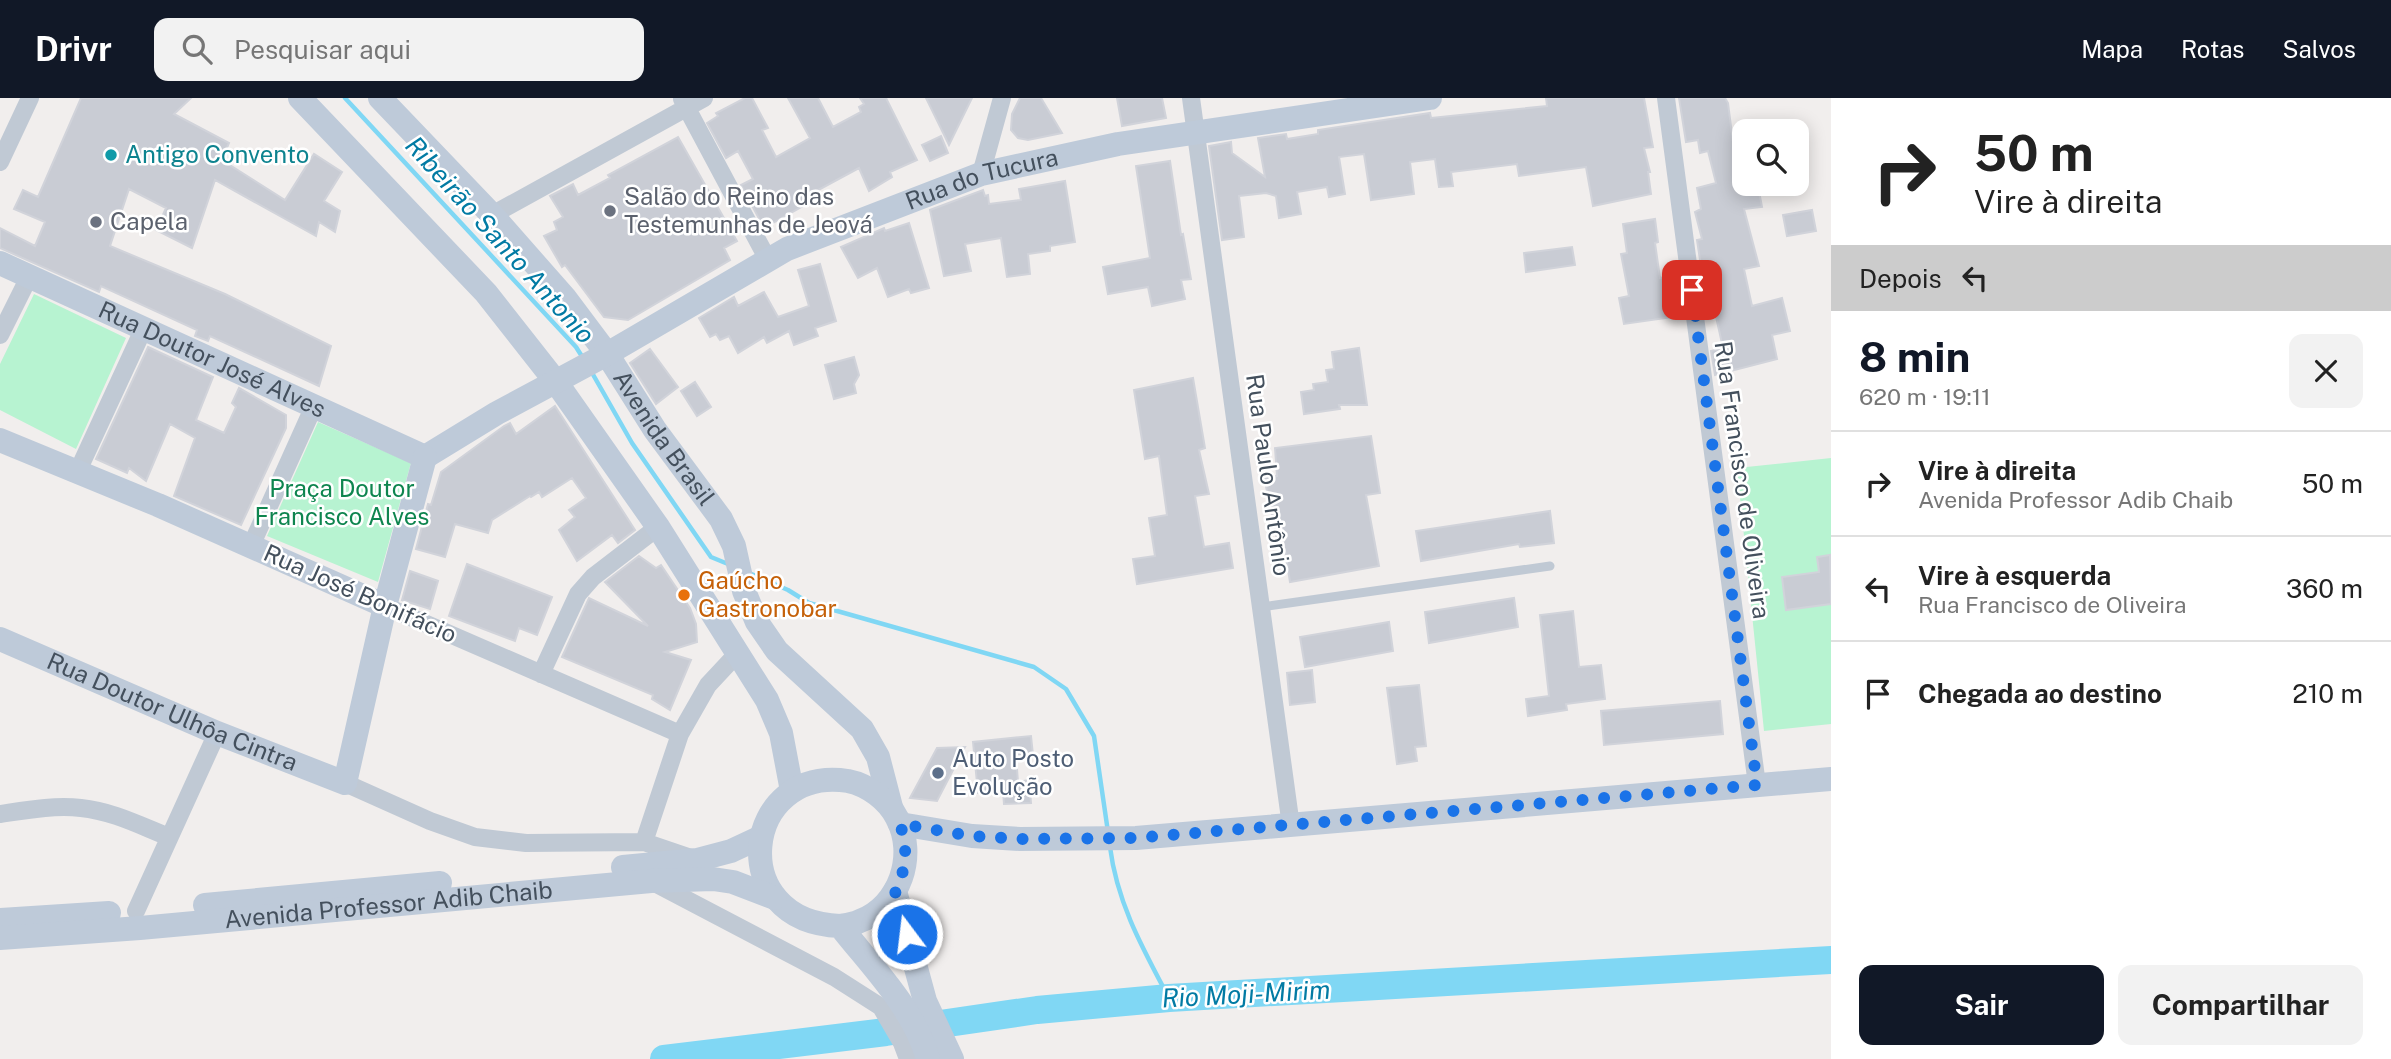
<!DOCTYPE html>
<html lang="pt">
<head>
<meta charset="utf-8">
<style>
  body { margin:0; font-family:"Public Sans",sans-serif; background:#f2f2f2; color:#222; height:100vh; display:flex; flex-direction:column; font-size:26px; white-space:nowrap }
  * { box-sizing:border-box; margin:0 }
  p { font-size:23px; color:#767676 }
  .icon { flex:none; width:38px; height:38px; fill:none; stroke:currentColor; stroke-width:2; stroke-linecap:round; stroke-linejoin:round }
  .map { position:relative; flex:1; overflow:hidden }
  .details { display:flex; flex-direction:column; background:#fff; width:560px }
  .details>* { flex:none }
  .guide { background:#fff; color:#222; overflow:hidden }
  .buttons { position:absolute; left:1732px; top:21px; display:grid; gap:14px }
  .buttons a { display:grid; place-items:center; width:77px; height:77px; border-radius:14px; background:#fff; box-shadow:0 4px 18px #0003; font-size:35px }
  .pin { position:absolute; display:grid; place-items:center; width:60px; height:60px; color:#fff; margin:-30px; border-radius:14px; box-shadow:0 4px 10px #0006 }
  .me { position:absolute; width:77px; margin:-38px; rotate:345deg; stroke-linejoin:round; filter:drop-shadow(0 0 5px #0008) }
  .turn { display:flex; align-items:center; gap:24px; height:147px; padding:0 28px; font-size:32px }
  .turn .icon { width:91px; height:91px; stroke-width:2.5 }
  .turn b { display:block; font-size:49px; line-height:60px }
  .then { display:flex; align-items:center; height:66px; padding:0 28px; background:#0003; gap:14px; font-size:26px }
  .round { display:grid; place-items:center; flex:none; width:74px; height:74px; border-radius:14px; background:#f2f2f2 }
  .head { display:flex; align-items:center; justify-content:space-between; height:119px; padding:0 28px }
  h1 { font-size:42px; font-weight:700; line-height:52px; color:#111827 }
  .primary-button { display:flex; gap:14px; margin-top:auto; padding:14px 28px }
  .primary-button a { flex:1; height:80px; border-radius:14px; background:#111827; color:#fff; font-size:28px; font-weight:700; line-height:80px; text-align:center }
  .primary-button a+a { background:#f2f2f2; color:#222 }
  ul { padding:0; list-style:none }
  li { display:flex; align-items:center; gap:21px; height:105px; padding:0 28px; border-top:2px solid #e0e0e0 }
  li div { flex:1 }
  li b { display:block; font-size:26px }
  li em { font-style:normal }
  header { display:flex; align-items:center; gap:42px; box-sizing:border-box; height:98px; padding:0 35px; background:#111827; color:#fff }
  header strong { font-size:33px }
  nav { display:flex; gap:38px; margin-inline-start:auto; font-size:24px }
  .search { width:490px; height:63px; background:#f2f2f2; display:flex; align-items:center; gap:18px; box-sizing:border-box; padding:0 24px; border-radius:14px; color:#767676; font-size:26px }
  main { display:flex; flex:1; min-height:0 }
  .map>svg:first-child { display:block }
</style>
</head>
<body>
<header>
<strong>Drivr</strong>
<div class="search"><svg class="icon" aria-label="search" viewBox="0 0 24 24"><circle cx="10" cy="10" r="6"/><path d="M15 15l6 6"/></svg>Pesquisar aqui</div>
<nav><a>Mapa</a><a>Rotas</a><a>Salvos</a></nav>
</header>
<main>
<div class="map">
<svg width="1831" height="961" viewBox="0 0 1831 961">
  <rect width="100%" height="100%" fill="#f1eeed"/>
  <path fill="#b7f3d1" d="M 34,196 L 126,240 L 76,351 L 0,312 L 0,266 Z
    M 318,324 L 411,365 L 378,484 L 267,438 Z
    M 1831,360 L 1831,626 L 1764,633 L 1737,370 Z"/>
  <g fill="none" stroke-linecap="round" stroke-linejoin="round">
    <path stroke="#80d7f4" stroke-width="4.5" d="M 345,0 L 576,249 L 583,260
      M 591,273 L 632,345 L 711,459 L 728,466
      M 749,475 L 788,492 L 809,505 L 1034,569 L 1066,591 L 1094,638 L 1108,734
      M 1110,749 C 1117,805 1143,851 1169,900"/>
    <path stroke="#80d7f4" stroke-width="28" d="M 664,961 L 886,934 L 1037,912 L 1169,900 L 1831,862"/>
  </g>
  <path fill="#c9ccd4" stroke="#d1d3da" stroke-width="2" d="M 81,0 L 191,0 L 174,16 L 229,45 L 222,62 L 285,102 L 314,56 L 342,74 L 324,103 L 340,113 L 335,134 L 319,124 L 316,138 L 215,82 L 192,150 L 156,132 L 166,110 L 129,91 L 110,148 L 225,196 L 331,248 L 319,288 L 210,238 L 208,243 L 195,238 L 197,232 L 101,188 L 99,194 L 0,150 L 0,130 L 35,148 L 45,124 L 14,111 L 23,92 L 38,99 Z
    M 745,0 L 752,0 L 768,30 L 762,32 L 776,59 L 810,40 L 788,0 L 818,0 L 833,29 L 861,14 L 859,9 L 864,6 L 860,0 L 886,0 L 917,62 L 890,74 L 892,79 L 869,93 L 859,70 L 809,97 L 812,103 L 764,130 L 741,87 L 753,81 L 738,53 L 726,60 L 707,25 L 718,18 L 716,15 Z
    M 926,0 L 972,0 L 949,47 Z
    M 1020,0 L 1041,0 L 1062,35 L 1028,42 L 1018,40 L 1011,32 L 1012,16 Z
    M 1117,0 L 1162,0 L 1166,20 L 1122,28 Z
    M 1546,0 L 1644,0 L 1653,49 L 1644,50 L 1650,74 L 1648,74 L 1651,96 L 1593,108 L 1586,69 L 1519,78 L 1517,66 L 1451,74 L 1453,88 L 1439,89 L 1435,61 L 1410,64 L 1414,96 L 1371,102 L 1364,56 L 1339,59 L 1345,96 L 1329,99 L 1327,89 L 1297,94 L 1301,116 L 1279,120 L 1276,98 L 1266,95 L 1239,98 L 1244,139 L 1222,142 L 1209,48 L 1231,44 L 1232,55 L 1265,79 L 1258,40 L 1286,36 L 1287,41 L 1318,36 L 1318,32 L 1430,15 L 1431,20 L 1547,8 Z
    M 1679,0 L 1725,0 L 1728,5 L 1736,67 L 1742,66 L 1745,86 L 1747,86 L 1748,91 L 1758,88 L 1762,109 L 1744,111 L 1759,168 L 1744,171 L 1752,208 L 1782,200 L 1790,233 L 1772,237 L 1777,261 L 1715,277 L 1711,253 L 1723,250 L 1710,192 L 1706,193 L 1702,175 L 1697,142 L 1702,141 L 1695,114 L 1701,111 L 1697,90 L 1716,85 L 1708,53 L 1700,55 L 1698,42 L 1686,44 Z
    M 941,38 L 948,55 L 930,63 L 922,47 Z
    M 678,39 L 737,143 L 724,150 L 730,162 L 628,222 L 604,219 L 565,167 L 562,169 L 544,138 L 557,132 L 554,124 L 563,119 L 550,98 L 573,86 L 578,97 L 610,80 L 608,77 Z
    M 1170,63 L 1181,137 L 1183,136 L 1191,181 L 1181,182 L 1185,201 L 1152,208 L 1148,189 L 1108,196 L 1103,169 L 1150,160 L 1136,68 Z
    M 1065,83 L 1075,144 L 1050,148 L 1050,153 L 1028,156 L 1030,176 L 1007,179 L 1001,140 L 965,146 L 971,173 L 944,178 L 930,112 L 983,92 L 985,98 L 988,97 L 989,106 L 1021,102 L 1019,91 Z
    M 1812,112 L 1816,133 L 1787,138 L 1783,117 Z
    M 1655,121 L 1658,144 L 1655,145 L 1660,180 L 1669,178 L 1673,199 L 1676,198 L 1680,218 L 1624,226 L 1619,200 L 1629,198 L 1621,156 L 1627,155 L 1623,126 Z
    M 909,125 L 929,190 L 911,195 L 909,191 L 888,199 L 877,170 L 858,180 L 841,149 L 884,130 L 885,133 Z
    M 1572,149 L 1575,167 L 1526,174 L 1524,155 Z
    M 820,166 L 836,223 L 815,230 L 818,238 L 794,247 L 789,233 L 767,245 L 764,239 L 738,255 L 729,238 L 720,242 L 716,236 L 710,239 L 699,220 L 734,199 L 738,208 L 764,194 L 778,219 L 809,208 L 798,172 Z
    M 148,249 L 213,279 L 196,322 L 224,335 L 236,309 L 232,305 L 239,290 L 286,317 L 286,330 L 241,427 L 174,398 L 195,340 L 170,326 L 146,383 L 129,370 L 127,375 L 96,361 Z
    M 1359,250 L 1367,307 L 1339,307 L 1340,311 L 1304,316 L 1301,294 L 1314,292 L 1313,286 L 1328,284 L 1326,272 L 1334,271 L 1332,254 Z
    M 650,251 L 678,289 L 656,306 L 630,265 Z
    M 854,259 L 859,277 L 854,286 L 856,295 L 834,301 L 825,267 Z
    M 1193,280 L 1205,350 L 1199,352 L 1209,396 L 1195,398 L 1204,449 L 1229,445 L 1233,470 L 1137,486 L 1133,461 L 1155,458 L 1149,420 L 1167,417 L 1159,358 L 1145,361 L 1134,292 Z
    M 695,284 L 711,309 L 697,318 L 681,293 Z
    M 555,308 L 635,432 L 618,445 L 612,437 L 577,463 L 559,432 L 575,419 L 569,412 L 586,400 L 572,380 L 542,399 L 539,394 L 531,399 L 530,398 L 492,422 L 488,435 L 455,426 L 445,459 L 416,451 L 428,406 L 431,407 L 441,374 L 504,328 L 510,325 L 516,336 Z
    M 1371,338 L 1380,395 L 1366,397 L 1379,468 L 1290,484 L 1283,440 L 1277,441 L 1264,379 L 1277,378 L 1275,350 Z
    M 1550,413 L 1554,445 L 1520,449 L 1519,446 L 1421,463 L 1416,433 Z
    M 1830,457 L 1831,506 L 1786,512 L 1782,479 L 1819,474 L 1817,459 Z
    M 639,458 L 656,470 L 661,467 L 690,510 L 696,526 L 697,544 L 665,554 L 691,562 L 670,612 L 652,601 L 653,597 L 562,559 L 589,500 L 648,528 L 605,484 Z
    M 467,466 L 552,499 L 537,537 L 519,530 L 515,543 L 449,518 Z
    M 410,473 L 438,483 L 430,511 L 402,502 Z
    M 1514,500 L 1518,529 L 1429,545 L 1425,514 Z
    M 1573,513 L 1579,569 L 1601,567 L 1605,601 L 1566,606 L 1567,612 L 1528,618 L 1526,601 L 1549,598 L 1540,517 Z
    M 1389,524 L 1393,553 L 1305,569 L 1300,539 Z
    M 1312,572 L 1315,604 L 1290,607 L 1287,575 Z
    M 1419,587 L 1426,648 L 1415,649 L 1417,663 L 1397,666 L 1387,590 Z
    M 1720,603 L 1723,636 L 1604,647 L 1601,613 Z
    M 1031,638 L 1033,657 L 1016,658 L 1018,684 L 1029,682 L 1031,705 L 1004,706 L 1003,693 L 978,695 L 973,644 Z
    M 965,649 L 937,703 L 910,700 L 937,650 Z"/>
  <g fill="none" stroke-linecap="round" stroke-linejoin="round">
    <path stroke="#c0c9d4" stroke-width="9" d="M 1261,509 L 1550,468"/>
    <path stroke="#c0c9d4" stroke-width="18" d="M 1191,0 L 1291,728
      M 1666,0 L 1757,687
      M 682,1 L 768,162
      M 0,64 L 30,0
      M 981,76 L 1002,0
      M 492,117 L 704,0
      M 0,237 L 29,179
      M 77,375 L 143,232
      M 251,448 L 314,308
      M 385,508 L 680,636
      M 541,576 L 578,496 L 593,479 L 658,429
      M 345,685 L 430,723 L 475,739 L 526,745 L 644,744 L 694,761
      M 0,716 C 27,712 54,707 81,710 C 112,713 141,728 169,739
      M 644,744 L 680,636 L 708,587 L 736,557
      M 651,783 L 834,879 L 881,909 L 902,945 L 908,961
      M 136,813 L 217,635"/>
    <g stroke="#becad9" stroke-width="24">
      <path d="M 300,0 L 486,195 L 556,284 L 658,429 L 767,602 L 781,635 L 792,693"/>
      <path id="s1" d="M 380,0 L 492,117 L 565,200 L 607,256 L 655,332 L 721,421 L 734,448 L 744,493 L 757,524 L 777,553 L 862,631 L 878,659 L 891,709"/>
      <path id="s2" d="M 0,165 L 425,359"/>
      <path d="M 0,342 L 158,407 L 385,508"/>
      <path id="s3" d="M 425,359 L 497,315 L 607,256 L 787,151 L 981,76 L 1118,46 L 1430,0"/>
      <path id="s4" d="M 0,541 L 217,635 L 345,685 L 385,508 L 425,359"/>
      <path d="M 900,726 L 972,738 L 1020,741 L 1136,740 L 1831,681"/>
      <path d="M 623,769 L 697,762 L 731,753 L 761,739"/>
      <path d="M 895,793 L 925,903 L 952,961"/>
      <path d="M 205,807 L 440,785"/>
      <path d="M 0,822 L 109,815"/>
      <path d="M 840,828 C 846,827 854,826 860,823 C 900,808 917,757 897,720 C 888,702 868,687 848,683 C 742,667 723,824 840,828 C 872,869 914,910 928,961"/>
      <path id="s5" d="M 0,840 L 140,830 L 651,783 L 713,781 L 733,784 L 775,800"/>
    </g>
  </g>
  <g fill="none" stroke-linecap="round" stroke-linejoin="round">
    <path stroke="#1a73e8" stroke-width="12" stroke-dasharray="0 21.6" d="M 907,836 L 895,793 C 907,770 908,751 900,726 L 972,738 L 1020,741 L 1136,740 L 1757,687 L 1692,192"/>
  </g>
  <circle fill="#0f9aa8" stroke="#fff" stroke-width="2.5" cx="111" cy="57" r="7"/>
  <g fill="#6b7280" stroke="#fff" stroke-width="2.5">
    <circle cx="610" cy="113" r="7"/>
    <circle cx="96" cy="124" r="7"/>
  </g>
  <circle fill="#e8710a" stroke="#fff" stroke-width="2.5" cx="684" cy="497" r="7"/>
  <circle fill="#5c6f8a" stroke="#fff" stroke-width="2.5" cx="938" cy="675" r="7"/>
  <g text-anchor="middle" stroke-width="5" stroke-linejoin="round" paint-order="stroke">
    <g font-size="24" fill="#0d838f" stroke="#fff" text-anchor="start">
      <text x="125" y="65">Antigo Convento</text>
    </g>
    <g font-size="24" fill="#44505d" stroke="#fff">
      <text dy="8" stroke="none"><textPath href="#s3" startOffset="625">Rua do Tucura</textPath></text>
      <text dy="8" stroke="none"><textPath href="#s2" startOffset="233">Rua Doutor José Alves</textPath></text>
      <text dy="8" stroke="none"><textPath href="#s1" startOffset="444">Avenida Brasil</textPath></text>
      <text transform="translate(1268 377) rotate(82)" y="8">Rua Paulo Antônio</text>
      <text transform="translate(1742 382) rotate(82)" y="8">Rua Francisco de Oliveira</text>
      <text transform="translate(360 496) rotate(24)" y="8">Rua José Bonifácio</text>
      <text dy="8" stroke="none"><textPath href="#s4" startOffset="187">Rua Doutor Ulhôa Cintra</textPath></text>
      <text dy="8" stroke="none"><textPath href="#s5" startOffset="390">Avenida Professor Adib Chaib</textPath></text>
    </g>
    <g font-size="24" fill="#5b616d" stroke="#fff" text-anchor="start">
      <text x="624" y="107">Salão do Reino das<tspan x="624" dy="28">Testemunhas de Jeová</tspan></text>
      <text x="110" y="132">Capela</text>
    </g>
    <g font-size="24" fill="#0e854f" stroke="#fff">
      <text x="342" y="399">Praça Doutor<tspan x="342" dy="28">Francisco Alves</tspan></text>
    </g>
    <g font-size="24" fill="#c56008" stroke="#fff" text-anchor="start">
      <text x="698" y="491">Gaúcho<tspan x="698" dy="28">Gastronobar</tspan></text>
    </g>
    <g font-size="24" fill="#4e5e75" stroke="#fff" text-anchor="start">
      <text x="952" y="669">Auto Posto<tspan x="952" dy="28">Evolução</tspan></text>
    </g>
    <g font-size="26" font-style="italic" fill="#027ba4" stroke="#fff">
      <text transform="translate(500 142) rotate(48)" y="9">Ribeirão Santo Antonio</text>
      <text transform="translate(1246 896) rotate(-3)" y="9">Rio Moji-Mirim</text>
    </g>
  </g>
</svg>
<div class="buttons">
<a><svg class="icon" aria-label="search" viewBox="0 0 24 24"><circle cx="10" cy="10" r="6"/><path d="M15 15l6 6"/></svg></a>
</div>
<div class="pin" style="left:1692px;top:192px;background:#d93025"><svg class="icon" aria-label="arrive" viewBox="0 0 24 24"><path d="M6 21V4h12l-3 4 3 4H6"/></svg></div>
<svg class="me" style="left:907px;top:836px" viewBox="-20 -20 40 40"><circle r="17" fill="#1a73e8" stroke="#fff" stroke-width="3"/><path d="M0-11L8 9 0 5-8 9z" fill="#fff"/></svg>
</div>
<section class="details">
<div class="guide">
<div class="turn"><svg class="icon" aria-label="right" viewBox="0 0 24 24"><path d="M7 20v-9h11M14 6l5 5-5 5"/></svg><div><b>50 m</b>Vire à direita</div></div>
<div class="then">Depois<svg class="icon" aria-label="left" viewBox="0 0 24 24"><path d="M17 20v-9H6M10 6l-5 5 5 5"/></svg></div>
</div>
<div class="head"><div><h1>8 min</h1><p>620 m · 19:11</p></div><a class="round"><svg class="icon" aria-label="close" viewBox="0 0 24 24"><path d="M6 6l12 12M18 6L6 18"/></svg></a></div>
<ul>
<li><svg class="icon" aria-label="right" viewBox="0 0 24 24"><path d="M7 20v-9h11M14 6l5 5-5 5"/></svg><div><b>Vire à direita</b><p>Avenida Professor Adib Chaib</p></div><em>50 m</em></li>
<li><svg class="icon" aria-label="left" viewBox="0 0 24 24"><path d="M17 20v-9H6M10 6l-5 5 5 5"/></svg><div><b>Vire à esquerda</b><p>Rua Francisco de Oliveira</p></div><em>360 m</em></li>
<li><svg class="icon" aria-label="arrive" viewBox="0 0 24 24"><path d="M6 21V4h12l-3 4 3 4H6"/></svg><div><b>Chegada ao destino</b></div><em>210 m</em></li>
</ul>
<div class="primary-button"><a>Sair</a><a>Compartilhar</a></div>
</section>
</main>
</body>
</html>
